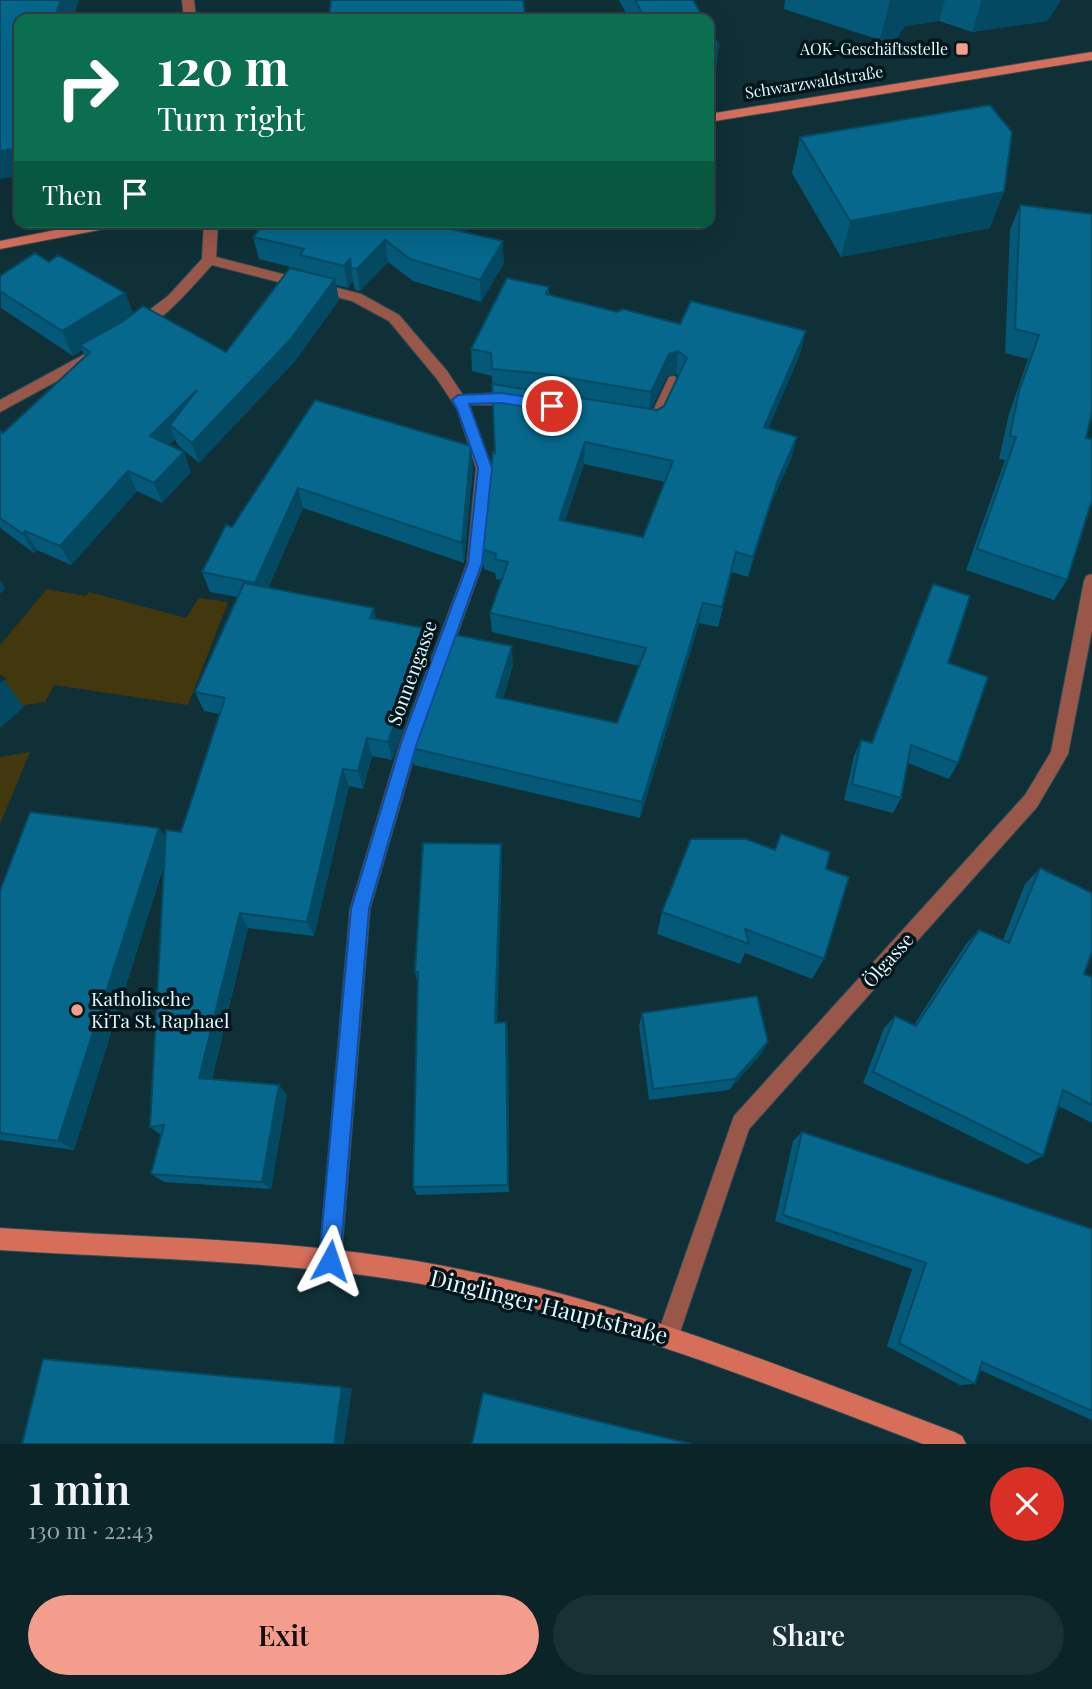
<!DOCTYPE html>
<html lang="en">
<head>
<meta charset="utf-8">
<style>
  body { margin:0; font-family:"Playfair Display",serif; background:#193034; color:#f1f3f6; height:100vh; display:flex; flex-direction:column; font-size:26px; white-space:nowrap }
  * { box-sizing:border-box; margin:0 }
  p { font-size:23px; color:#9aa4a8 }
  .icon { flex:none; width:38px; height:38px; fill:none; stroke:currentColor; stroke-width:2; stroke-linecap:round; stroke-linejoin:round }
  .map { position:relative; height:1444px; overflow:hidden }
  .side { display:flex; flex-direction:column; background:#0b2428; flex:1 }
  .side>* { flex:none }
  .top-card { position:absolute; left:14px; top:14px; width:700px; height:214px; border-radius:14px; box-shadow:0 7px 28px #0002,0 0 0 2px #2b4145; background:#0b6e4f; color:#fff; overflow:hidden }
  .pin { position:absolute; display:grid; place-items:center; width:60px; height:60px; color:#fff; margin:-30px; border:4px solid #fff; border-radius:50%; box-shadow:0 2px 7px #0007 }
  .me { position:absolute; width:77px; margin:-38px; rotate:5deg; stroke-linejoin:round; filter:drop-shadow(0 0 5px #0008) }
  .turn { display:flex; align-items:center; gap:24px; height:147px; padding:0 28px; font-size:32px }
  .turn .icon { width:91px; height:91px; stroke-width:2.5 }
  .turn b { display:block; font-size:49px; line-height:60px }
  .then { display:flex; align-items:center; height:66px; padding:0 28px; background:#0003; gap:14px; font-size:26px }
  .round { display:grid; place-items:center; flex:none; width:74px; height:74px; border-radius:37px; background:#193034 }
  .headline { display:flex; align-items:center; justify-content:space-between; height:119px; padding:0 28px }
  h1 { font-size:42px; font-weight:600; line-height:52px }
  .primary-button { display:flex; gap:14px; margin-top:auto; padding:14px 28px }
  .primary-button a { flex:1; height:80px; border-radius:42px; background:#f49d8c; color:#111; font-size:28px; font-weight:600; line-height:80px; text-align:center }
  .primary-button a+a { background:#193034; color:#f1f3f6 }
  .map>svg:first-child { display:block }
</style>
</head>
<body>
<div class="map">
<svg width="1092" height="1444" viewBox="0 0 1092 1444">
  <rect width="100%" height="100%" fill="#0f3036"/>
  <path fill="#43370d" d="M 47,589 L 86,596 L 89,592 L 186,618 L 199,598 L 228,602 L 188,705 L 54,685 L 45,702 L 0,709 L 0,685 L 7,678 L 0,675 L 0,645 Z
    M 30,752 L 0,824 L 0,757 Z"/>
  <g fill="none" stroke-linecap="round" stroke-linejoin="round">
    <g stroke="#2c4c52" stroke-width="2">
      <path id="lane" d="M 674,376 L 681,381 L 659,427 L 643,426 L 641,422 L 643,418 L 650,417 L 669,377 Z
        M 501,393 L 522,396 L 524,400 L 517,405 L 458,405 L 451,400 L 458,395 Z"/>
    </g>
    <g stroke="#2c4c52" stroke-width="2">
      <path id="street" d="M 182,0 L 194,0 L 196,19 L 184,19 Z
        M 204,222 L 218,222 L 216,257 L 361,294 L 399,315 L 447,371 L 469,404 L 492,468 L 483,563 L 418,743 L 370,909 L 341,1261 L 338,1269 L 330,1272 L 322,1269 L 319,1261 L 350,909 L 400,743 L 467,563 L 476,468 L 457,409 L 437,379 L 389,321 L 352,301 L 212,265 C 198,280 152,336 132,331 L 132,323 L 168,296 L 202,259 Z
        M 96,348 L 101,349 L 103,353 L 101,357 L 0,412 L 0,400 Z
        M 1092,574 L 1092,630 L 1068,754 L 1037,807 L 749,1129 L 676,1344 L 668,1347 L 660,1344 L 657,1336 L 734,1116 L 1025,795 L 1051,752 L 1084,581 L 1086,576 Z"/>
    </g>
    <g stroke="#2c4c52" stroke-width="2">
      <path id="secondary" d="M 1092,52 L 1092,60 L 709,122 L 709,114 Z
        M 96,222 L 126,222 L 120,226 L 0,249 L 0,241 Z
        M 0,1228 C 156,1239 314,1238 468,1271 C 635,1306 795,1372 954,1432 L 962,1436 L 966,1444 L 923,1444 C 756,1380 588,1311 410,1282 C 275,1260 137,1259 0,1250 Z"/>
    </g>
    <use href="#lane" fill="#99574a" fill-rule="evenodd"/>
    <use href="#street" fill="#99574a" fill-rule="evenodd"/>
    <use href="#secondary" fill="#d66e5a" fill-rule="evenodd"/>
  </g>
  <path fill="#045978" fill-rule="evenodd" d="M 619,0 L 693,0 L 704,19 L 629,19 Z
    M 785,0 L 1061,0 L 1047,21 L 972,32 L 939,21 L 905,26 L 897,38 L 880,40 L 784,9 Z
    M 800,137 L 990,228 L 841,257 L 792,173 Z
    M 1020,205 L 1086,438 L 1067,580 L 1054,600 L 966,570 L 1005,460 L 999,459 L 1009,414 L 1028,359 L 1005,353 L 1010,230 Z
    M 421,222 L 504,263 L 481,302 L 413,281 L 388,262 L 360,291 L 355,290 L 353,281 L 348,288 L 336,285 L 339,300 L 295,361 L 199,463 L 178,445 L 175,439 L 169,445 L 191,472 L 162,503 L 137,491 L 71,565 L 37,550 L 34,553 L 0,528 L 0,431 L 3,433 L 85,356 L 82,350 L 73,356 L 1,308 L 0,276 L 49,262 L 125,293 L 133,314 L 226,352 L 303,271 L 303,270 L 259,259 L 253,237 Z
    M 549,287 L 549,294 L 617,312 L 680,324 L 806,331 L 800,354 L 768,428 L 797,437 L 791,459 L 772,501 L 748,577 L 732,572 L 718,627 L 699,623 L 640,818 L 414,765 L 411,748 L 513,665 L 503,698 L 617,723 L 639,666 L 492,632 L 490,613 L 502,580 L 496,579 L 495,573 L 484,569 L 482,549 L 495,453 L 492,376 L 472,371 L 471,349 ZM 676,374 L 678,376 L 664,406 L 657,410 L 651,409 L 667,376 ZM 584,464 L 665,482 L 643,537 L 565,521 Z
    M 315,400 L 473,467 L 464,563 L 303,508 L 268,587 L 376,619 L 432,649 L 392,760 L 372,756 L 363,789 L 349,786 L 314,936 L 248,928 L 212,1079 L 279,1085 L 287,1095 L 271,1189 L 164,1182 L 151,1174 L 161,1135 L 150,1127 L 164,865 L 74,1150 L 0,1140 L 0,891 L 159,828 L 166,838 L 181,832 L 220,714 L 204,711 L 195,692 L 238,597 L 210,592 L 202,572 L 232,527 Z
    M 933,584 L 948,663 L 958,763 L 949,779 L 908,763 L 901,798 L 893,813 L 844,800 L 854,756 L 861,740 L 871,743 L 925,602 Z
    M 781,834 L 826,869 L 824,959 L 812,979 L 745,953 L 740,964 L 657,934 L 662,912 L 775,849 Z
    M 502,861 L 497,1023 L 506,1022 L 508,1035 L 509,1192 L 417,1195 L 413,1187 L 418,984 L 415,972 Z
    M 1040,868 L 1084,974 L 1092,977 L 1092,1123 L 1059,1106 L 1043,1156 L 1027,1164 L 863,1083 L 884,1028 L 895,1016 L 914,1025 L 966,944 L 979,930 L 1003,940 L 1025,884 Z
    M 642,1013 L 768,1042 L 761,1054 L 729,1090 L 649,1100 L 639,1026 Z
    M 802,1132 L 1092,1229 L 1092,1420 L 980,1370 L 975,1384 L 960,1385 L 887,1346 L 912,1269 L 775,1221 L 793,1141 Z"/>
  <path fill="#044962" d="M 61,0 L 79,0 L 73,19 L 54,19 Z
    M 890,0 L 945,0 L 939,21 L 905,26 L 897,38 L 880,40 Z
    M 982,0 L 1061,0 L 1047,21 L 972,32 Z
    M 719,46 L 716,72 L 709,73 L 709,47 Z
    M 19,148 L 19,176 L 0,179 L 0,151 Z
    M 1004,192 L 990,228 L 841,257 L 850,221 Z
    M 385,240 L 388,262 L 360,291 L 357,269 Z
    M 503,241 L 504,263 L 481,302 L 480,280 Z
    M 350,259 L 353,281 L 348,288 L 344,266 Z
    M 335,279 L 339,300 L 295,361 L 199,463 L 192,443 Z
    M 125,293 L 135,318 L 80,345 L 82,350 L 73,356 L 62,331 Z
    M 806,331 L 800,354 L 760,449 L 764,427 Z
    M 678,351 L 676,374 L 667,376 L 648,414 L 651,392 L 669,354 Z
    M 197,390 L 170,425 L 175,439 L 158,456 L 150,436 Z
    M 797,437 L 791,459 L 772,501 L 748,577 L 753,557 L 778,480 Z
    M 585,442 L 584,464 L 558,540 L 559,520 Z
    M 471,446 L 473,467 L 464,563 L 462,543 Z
    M 184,452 L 191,472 L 162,503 L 154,483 Z
    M 128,471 L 137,491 L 71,565 L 60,546 Z
    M 298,488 L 303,508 L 262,603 L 255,583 Z
    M 25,531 L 37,550 L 34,553 L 23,534 Z
    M 0,580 L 5,588 L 0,594 Z
    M 703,603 L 699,623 L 640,818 L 642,802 Z
    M 374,608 L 378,628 L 370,618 Z
    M 429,629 L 432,649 L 392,760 L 388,742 Z
    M 512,646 L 513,665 L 498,715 L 496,697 Z
    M 4,680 L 24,707 L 0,728 L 0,683 Z
    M 367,738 L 372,756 L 363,789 L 358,771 Z
    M 343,769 L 349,786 L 314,936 L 307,922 Z
    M 159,828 L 170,845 L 74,1150 L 58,1141 Z
    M 501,844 L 502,861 L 496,1035 L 495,1023 Z
    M 240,913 L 248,928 L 209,1088 L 199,1078 Z
    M 506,1022 L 508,1035 L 509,1192 L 508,1185 Z
    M 768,1042 L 761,1054 L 729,1090 L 735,1079 Z
    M 279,1085 L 287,1095 L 271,1189 L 262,1182 Z
    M 342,1387 L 352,1388 L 344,1444 L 334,1444 Z"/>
  <path fill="#05688c" stroke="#044962" stroke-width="2" fill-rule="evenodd" d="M 0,0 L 61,0 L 54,19 L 19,19 L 19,148 L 0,151 Z
    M 331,0 L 523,0 L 526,19 L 329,19 Z
    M 635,0 L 693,0 L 704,19 L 645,19 Z
    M 709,28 L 719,46 L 709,47 Z
    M 990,105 L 1012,132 L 1004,192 L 850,221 L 800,137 Z
    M 1020,205 L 1092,214 L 1092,412 L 1086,438 L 1092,439 L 1092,500 L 1067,580 L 977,549 L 1016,437 L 1010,436 L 1019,391 L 1039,335 L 1015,329 Z
    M 266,222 L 421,222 L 503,241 L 480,280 L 410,259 L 385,240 L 357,269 L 351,268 L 350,259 L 344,266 L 300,255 L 304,249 L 253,237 Z
    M 35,253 L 49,262 L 58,255 L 125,293 L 62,331 L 0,291 L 0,276 Z
    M 290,268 L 335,279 L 290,340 L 192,443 L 170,425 L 197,390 L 150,436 L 184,452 L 154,483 L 128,471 L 60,546 L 25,531 L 23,534 L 0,518 L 0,431 L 3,433 L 90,352 L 80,345 L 122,322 L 143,306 L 226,352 Z
    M 507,278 L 549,287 L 546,294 L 617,312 L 623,309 L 680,324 L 691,301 L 806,331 L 764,427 L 797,437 L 778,480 L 753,557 L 736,552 L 722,607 L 703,603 L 642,802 L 411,748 L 451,634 L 512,646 L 496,697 L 617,723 L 646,648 L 490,613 L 508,562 L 495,559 L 496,554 L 482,549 L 493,452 L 495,453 L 492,384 L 657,410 L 664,406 L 687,358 L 678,351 L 669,354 L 651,392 L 545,374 L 492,369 L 491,353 L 471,349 ZM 585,442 L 673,461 L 643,537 L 559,520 Z
    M 315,400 L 471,446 L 462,543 L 298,488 L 255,583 L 202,572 L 226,525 L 232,527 Z
    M 244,583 L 374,608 L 370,618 L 429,629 L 388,742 L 367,738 L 358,771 L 343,769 L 307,922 L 240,913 L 199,1078 L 279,1085 L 262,1182 L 151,1174 L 164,1125 L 150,1127 L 166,830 L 181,832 L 225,698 L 195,692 Z
    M 933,584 L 970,596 L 948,663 L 988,677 L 958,763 L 911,745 L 901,798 L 852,784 L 861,740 L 872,743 Z
    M 30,812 L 159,828 L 58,1141 L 0,1133 L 0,891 Z
    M 781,834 L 830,852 L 826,869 L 849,877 L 824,959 L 745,929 L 749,944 L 662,912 L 691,839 L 746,839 L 775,850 Z
    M 423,843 L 501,844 L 495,1023 L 506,1022 L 508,1185 L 413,1187 L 418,972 L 415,972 Z
    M 1040,868 L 1092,893 L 1092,952 L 1084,974 L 1092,977 L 1092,1105 L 1063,1090 L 1043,1156 L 873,1072 L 895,1016 L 916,1026 L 979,930 L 1009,943 Z
    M 757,996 L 768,1042 L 735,1079 L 653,1089 L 642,1013 Z
    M 802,1132 L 1092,1229 L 1092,1411 L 982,1362 L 975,1384 L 899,1343 L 926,1263 L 783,1215 Z
    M 43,1359 L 342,1387 L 334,1444 L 22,1444 Z
    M 483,1393 L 691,1444 L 472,1444 Z"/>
  <path fill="#1a73e8" stroke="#114b97" stroke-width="2" d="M 501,393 L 552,401 L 559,406 L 552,411 L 501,403 L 469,404 L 492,468 L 482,563 L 417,743 L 369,909 L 340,1261 L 337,1268 L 330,1271 L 322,1268 L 319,1261 L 351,909 L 401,743 L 468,563 L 478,468 L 457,409 L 452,400 L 458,395 Z"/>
  <g fill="#f49d8c" stroke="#02161b" stroke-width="2.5">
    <rect x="955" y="42" width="14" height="14" rx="3.5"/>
    <circle cx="77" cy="1010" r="7"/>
  </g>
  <g text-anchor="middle" stroke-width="7" stroke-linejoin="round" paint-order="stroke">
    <g font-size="16" fill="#def9ff" stroke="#02161b" text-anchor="end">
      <text x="948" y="55">AOK-Geschäftsstelle</text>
    </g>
    <g font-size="16" fill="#def9ff" stroke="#02161b">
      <text transform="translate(814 82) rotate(-9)" y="6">Schwarzwaldstraße</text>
    </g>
    <g font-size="19" fill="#def9ff" stroke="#02161b">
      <text transform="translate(412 673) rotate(-70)" y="7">Sonnengasse</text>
      <text transform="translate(888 960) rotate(-48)" y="7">Ölgasse</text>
    </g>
    <g font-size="19" fill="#def9ff" stroke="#02161b" text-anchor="start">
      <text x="91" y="1006">Katholische<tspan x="91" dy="22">KiTa St. Raphael</tspan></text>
    </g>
    <g font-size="23" fill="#def9ff" stroke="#02161b">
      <text transform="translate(549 1307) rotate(14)" y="8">Dinglinger Hauptstraße</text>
    </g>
  </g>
</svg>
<div class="pin" style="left:552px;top:406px;background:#d93025"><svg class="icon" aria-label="arrive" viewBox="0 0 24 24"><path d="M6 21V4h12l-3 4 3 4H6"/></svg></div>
<svg class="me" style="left:330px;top:1261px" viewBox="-20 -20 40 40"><path d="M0-17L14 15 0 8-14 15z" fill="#1a73e8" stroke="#fff" stroke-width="4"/></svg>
<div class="top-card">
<div class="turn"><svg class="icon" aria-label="right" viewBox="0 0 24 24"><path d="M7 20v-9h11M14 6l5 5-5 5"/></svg><div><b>120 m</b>Turn right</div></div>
<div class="then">Then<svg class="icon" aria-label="arrive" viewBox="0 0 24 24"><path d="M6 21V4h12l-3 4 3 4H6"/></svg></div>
</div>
</div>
<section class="side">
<div class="headline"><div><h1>1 min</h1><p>130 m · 22:43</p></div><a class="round" style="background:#d93025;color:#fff"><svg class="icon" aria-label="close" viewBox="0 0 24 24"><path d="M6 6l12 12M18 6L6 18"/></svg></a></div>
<div class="primary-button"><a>Exit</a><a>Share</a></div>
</section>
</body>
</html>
